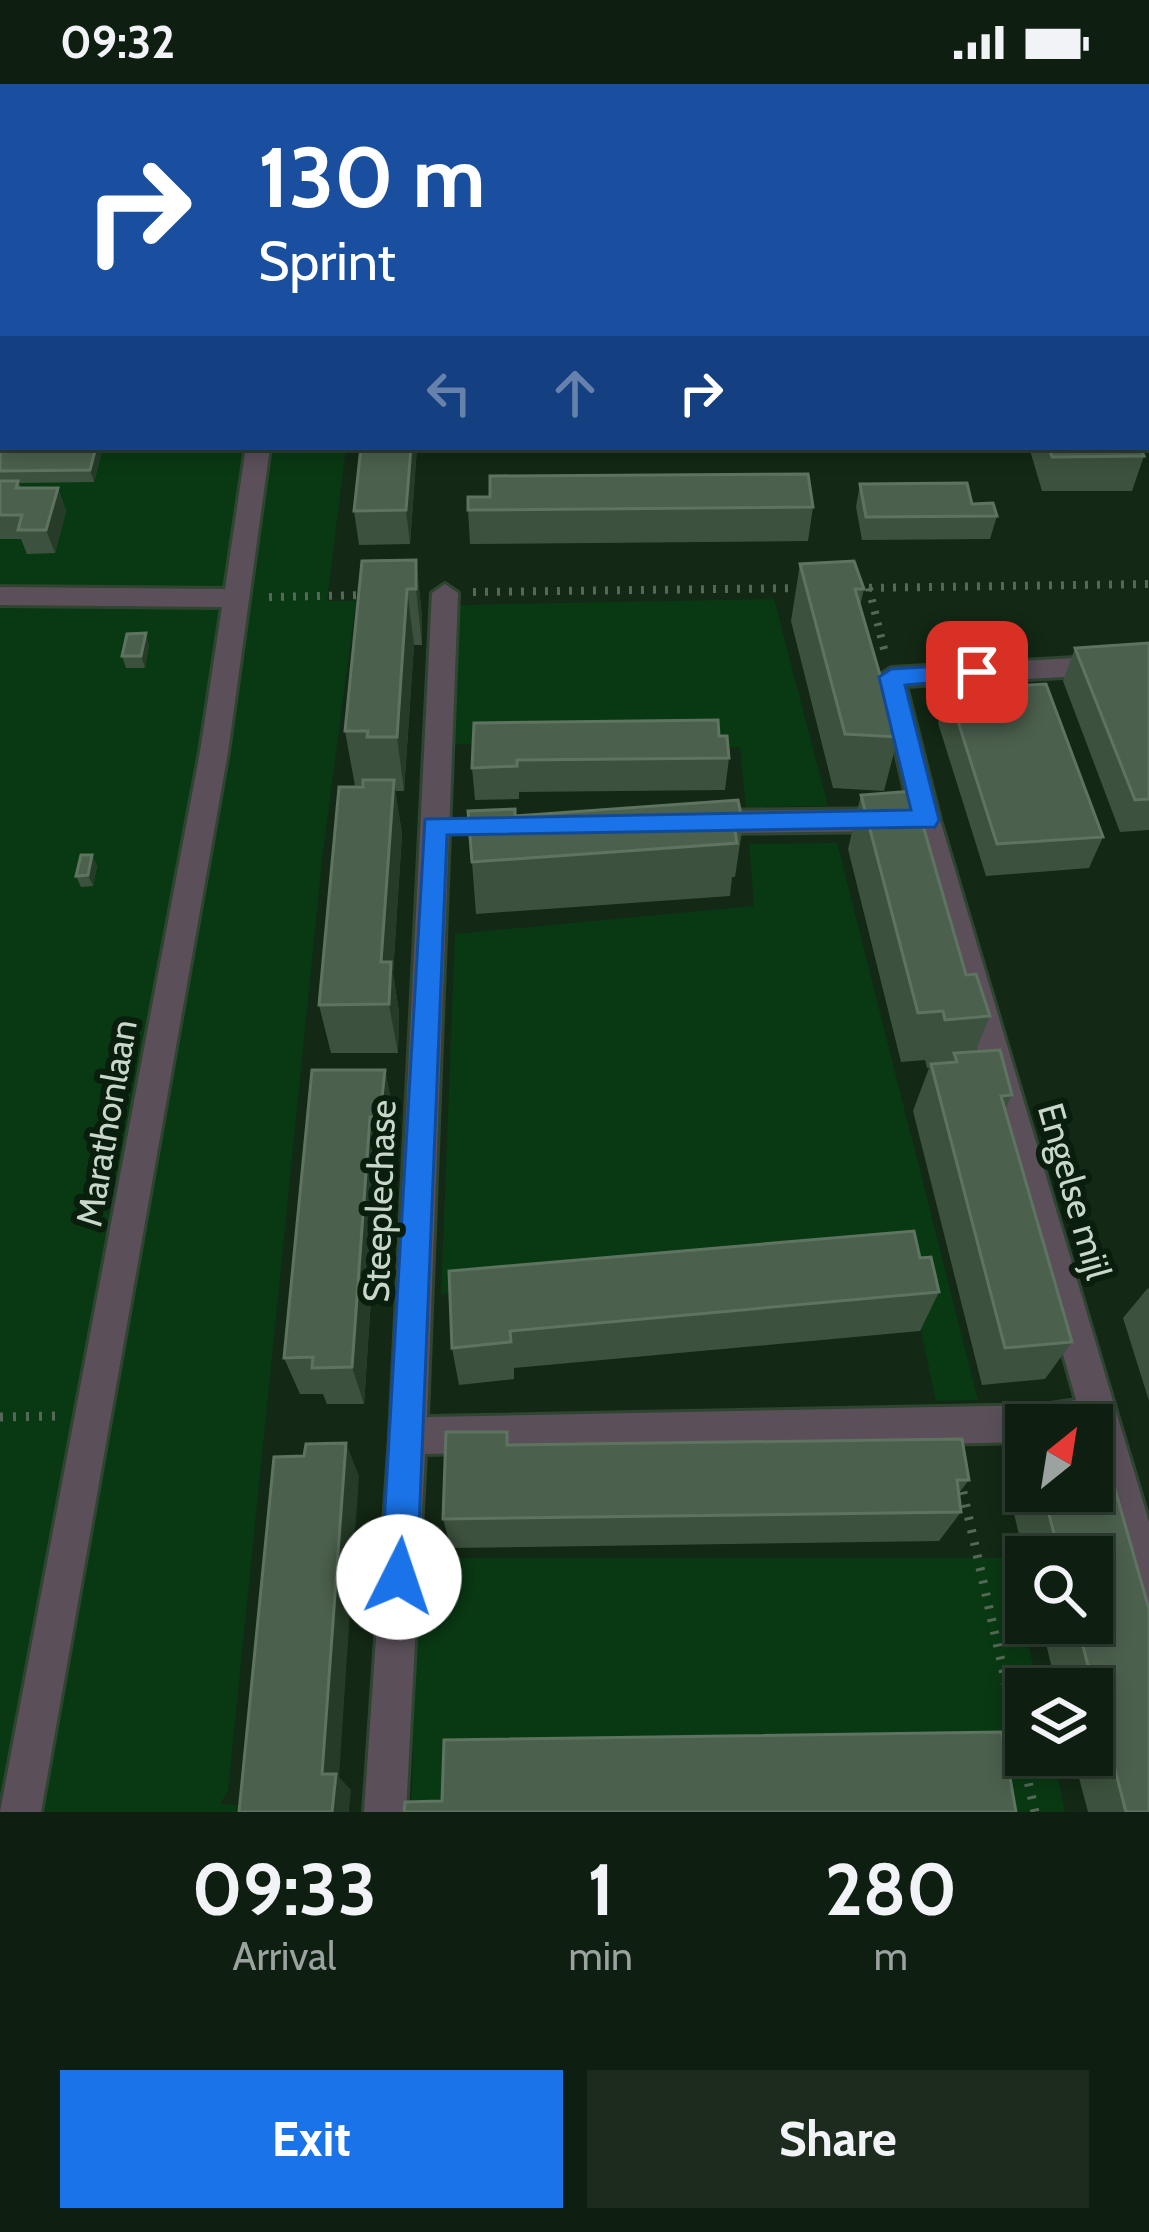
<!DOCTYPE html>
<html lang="en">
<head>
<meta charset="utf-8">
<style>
  body { margin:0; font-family:Cabin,sans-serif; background:#1c2b1e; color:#f1f3f6; height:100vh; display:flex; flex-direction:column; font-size:45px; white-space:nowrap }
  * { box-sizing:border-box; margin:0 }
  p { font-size:39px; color:#9ba29f }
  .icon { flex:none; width:66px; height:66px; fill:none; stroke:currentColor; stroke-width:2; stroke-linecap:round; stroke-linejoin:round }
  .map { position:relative; height:1728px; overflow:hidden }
  .panel { display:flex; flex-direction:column; background:#0e1e10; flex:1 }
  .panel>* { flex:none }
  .guide { position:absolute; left:0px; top:0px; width:1149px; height:366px; box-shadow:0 6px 18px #0003,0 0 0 3px #2e3c30; background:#1a4fa0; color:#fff; overflow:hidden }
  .needle { width:78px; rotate:30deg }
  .controls { position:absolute; left:1005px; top:1320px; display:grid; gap:24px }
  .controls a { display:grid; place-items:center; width:108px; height:108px; border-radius:0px; background:#0e1e10; box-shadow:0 6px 18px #0003,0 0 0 3px #2e3c30; font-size:60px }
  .pin { position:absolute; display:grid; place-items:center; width:102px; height:102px; color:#fff; margin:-51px; border-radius:24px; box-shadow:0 6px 18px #0006 }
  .me { position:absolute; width:132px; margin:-66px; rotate:4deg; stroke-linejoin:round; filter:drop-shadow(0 0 9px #0008) }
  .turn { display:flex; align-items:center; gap:42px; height:252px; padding:0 60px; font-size:54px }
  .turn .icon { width:156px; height:156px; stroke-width:2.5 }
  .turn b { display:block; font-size:84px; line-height:102px }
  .lanes { display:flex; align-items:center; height:114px; padding:0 60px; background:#0003; justify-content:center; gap:60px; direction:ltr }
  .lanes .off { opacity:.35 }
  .eta { display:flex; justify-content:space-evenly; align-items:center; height:204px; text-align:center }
  .eta b { font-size:72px; font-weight:800; line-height:84px }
  .cta { display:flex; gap:24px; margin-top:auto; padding:24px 60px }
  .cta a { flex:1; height:138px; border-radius:0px; background:#1a73e8; color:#fff; font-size:48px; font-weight:800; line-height:138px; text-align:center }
  .cta a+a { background:#1c2b1e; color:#f1f3f6 }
  .status { display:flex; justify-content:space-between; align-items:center; height:84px; padding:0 60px; background:#0e1e10; direction:ltr }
  .status svg { height:33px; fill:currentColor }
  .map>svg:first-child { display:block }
</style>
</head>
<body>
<div class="status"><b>09:32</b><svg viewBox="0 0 49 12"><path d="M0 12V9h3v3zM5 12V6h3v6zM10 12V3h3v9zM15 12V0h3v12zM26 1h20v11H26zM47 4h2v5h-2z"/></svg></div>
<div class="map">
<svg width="1149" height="1728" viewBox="0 0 1149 1728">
  <rect width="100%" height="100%" fill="#132815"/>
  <path fill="#093913" d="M 0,0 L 776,0 L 3,3 L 3,363 L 346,363 L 327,517 L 356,517 L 323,767 L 228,1707 L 220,1720 L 262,1722 L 262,1728 L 0,1728 Z
    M 774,515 L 828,722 L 746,723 L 740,663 L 451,660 L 459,521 Z
    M 837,759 L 978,1316 L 936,1317 L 906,1176 L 441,1210 L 455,850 L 754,822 L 749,760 Z
    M 419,1474 L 1010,1474 L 1038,1605 L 1026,1605 L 1026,1671 L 1053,1671 L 1065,1728 L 411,1728 Z"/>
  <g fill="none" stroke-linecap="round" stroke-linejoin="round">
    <g stroke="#304432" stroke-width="6">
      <path id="lane" d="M 1146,189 L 1149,189 L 1149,195 L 1146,195 Z
        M 0,200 L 3,201 L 3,207 L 0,206 Z"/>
    </g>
    <g stroke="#304432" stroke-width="6">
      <path id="street" d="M 1122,0 L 1141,0 L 1143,3 L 1124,3 Z
        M 0,117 L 3,117 L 3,129 L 0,129 Z
        M 246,363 L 270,363 L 228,668 L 41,1728 L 0,1728 L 200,668 L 222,523 L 0,521 L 0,503 L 225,505 Z
        M 445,500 L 458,509 L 427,1333 L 1044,1321 L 1076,1316 L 912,736 L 878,593 L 891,584 L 1149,570 L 1149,588 L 906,602 L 940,736 L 1149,1438 L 1149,1522 L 1135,1517 L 1130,1503 L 1092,1370 L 1092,1341 L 1026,1341 L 1026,1358 L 425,1370 L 406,1728 L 364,1728 L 390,1352 L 432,509 Z
        M 896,725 L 910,736 L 896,747 L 704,749 L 690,738 L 704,727 Z"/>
    </g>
    <path stroke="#566858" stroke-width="8" stroke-dasharray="3 9" stroke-linecap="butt" d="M 857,504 L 1149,500
      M 869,504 L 885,569
      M 473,508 L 806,504
      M 269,513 L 368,511"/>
    <path stroke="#566858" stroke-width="9" stroke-dasharray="3 10" stroke-linecap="butt" d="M 0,1333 L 61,1332
      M 960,1395 L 1035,1728"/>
    <use href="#lane" fill="#5b505a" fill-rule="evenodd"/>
    <use href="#street" fill="#5b505a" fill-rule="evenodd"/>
  </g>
  <path fill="#3d523e" d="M 0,315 L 103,363 L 94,398 L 19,399 L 21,404 L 58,404 L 66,427 L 55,469 L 27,470 L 21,455 L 0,455 Z
    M 361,363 L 417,363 L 410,460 L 359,461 L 354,427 Z
    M 1029,363 L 1140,363 L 1144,372 L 1132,407 L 1042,407 Z
    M 860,400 L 972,420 L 997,432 L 990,455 L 862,456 L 856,423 Z
    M 813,423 L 808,457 L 470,460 L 468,426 Z
    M 416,476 L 422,533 L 422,561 L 414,561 L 404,707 L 395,707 L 402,750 L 393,889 L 399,928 L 398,969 L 331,969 L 319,921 L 363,701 L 355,702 L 345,647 Z
    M 800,480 L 864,505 L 860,522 L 898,653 L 884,707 L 833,704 L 791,537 Z
    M 1149,559 L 1149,746 L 1120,748 L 1063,597 L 1075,564 Z
    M 149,561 L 145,584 L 126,584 L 122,572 Z
    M 948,606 L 1103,753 L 1089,784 L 986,792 L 938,639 Z
    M 474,639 L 719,652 L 729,674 L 725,706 L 519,708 L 519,715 L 475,716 L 472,684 Z
    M 861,711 L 990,932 L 975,968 L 1012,1011 L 1005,1026 L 1072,1258 L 1045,1295 L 982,1301 L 913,1027 L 929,984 L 927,984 L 925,976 L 901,978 L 848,765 Z
    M 468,727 L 515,732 L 743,740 L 735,793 L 732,793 L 730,812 L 476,830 Z
    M 92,771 L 97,782 L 93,802 L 81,803 L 76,792 Z
    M 385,986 L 394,1032 L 390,1078 L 380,1078 L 364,1320 L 327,1320 L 323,1310 L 300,1310 L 284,1274 Z
    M 920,1174 L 939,1208 L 920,1247 L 514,1284 L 514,1295 L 459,1301 L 452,1264 L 449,1187 Z
    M 1149,1204 L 1149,1317 L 1123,1234 L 1147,1205 Z
    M 507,1348 L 508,1361 L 969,1396 L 959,1409 L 961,1428 L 939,1457 L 451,1464 L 443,1435 Z
    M 1026,1366 L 1026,1407 L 1092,1407 L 1149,1728 L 1088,1728 L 1073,1671 L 1092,1671 L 1092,1605 L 1057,1605 L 1041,1539 L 1092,1539 L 1092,1473 L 1026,1473 L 1026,1479 L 1005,1393 Z"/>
  <path fill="#263b28" d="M 96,363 L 103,363 L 94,398 L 90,386 Z
    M 411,363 L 417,363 L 410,460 L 406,426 Z
    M 58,404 L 66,427 L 55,469 L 46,446 Z
    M 416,476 L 422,533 L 422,561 L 416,505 Z
    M 407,505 L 414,561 L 404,707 L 397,653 Z
    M 146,549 L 149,561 L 145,584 L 141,572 Z
    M 394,696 L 402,750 L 393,889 L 399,928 L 398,969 L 381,878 Z
    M 92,771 L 97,782 L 93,802 L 88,791 Z
    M 385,986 L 394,1032 L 390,1078 L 380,1032 Z
    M 370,1033 L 380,1078 L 364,1320 L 352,1283 Z
    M 346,1359 L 359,1392 L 339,1693 L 351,1706 L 349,1728 L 332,1728 L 322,1690 Z"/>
  <path fill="#4c604e" stroke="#5f7361" stroke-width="3" d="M 3,306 L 3,363 L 96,363 L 90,386 L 0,387 L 0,315 Z
    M 361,363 L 411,363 L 406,426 L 354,427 Z
    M 1049,363 L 1140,363 L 1144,372 L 1052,373 Z
    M 808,390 L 813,423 L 468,426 L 468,413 L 490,413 L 490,392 Z
    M 0,397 L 18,397 L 16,404 L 58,404 L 46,446 L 18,446 L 22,431 L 0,431 Z
    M 967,399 L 972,420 L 993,419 L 997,432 L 866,433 L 860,400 Z
    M 416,476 L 416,505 L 407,505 L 397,653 L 367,653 L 368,647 L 345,647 L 362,477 Z
    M 854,477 L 864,505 L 855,505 L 898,653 L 845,650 L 800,480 Z
    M 146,549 L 141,572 L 122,572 L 127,550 Z
    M 1149,559 L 1149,715 L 1135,716 L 1075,564 Z
    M 1046,600 L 1103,753 L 997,760 L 948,606 Z
    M 718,636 L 719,652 L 727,652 L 729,674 L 517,676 L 517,682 L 472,684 L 474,639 Z
    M 363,696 L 394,696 L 381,878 L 391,878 L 389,920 L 319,921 L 339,703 L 363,703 Z
    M 913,707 L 966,891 L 976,890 L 990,932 L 945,936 L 943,927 L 918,929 L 861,711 Z
    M 738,716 L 743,740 L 734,741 L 737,759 L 472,778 L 468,727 L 515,725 L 515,732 Z
    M 81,771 L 92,771 L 88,791 L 76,792 Z
    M 1000,966 L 1012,1011 L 1001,1012 L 1072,1258 L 1005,1264 L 931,980 L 957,978 L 954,969 Z
    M 312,986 L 385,986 L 380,1032 L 370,1033 L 352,1283 L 312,1284 L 313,1273 L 284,1274 Z
    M 914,1147 L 920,1174 L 931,1173 L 939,1208 L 510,1247 L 511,1258 L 452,1264 L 449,1187 Z
    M 1097,1342 L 1149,1525 L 1149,1728 L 1126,1728 L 1077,1539 L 1092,1539 L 1092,1473 L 1060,1473 L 1043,1407 L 1092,1407 L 1092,1343 Z
    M 446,1348 L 507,1348 L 507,1361 L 962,1355 L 969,1396 L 957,1396 L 961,1428 L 443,1435 Z
    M 346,1359 L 322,1690 L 336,1690 L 332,1728 L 239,1728 L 274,1373 L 304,1372 L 306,1360 Z
    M 1002,1648 L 1016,1728 L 404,1728 L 405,1718 L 442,1717 L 444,1656 Z"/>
  <path fill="#1a73e8" stroke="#114b97" stroke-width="3" d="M 977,580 L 985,582 L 985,594 L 905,601 L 939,736 L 935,743 L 447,751 L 417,1493 L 411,1506 L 399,1511 L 387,1506 L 381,1493 L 425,735 L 911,726 L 879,593 L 891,585 Z"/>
  <g text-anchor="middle" stroke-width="12" stroke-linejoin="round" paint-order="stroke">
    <g font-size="36" fill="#c9d6ca" stroke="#091e0c">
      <text transform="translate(106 1039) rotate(-80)" y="13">Marathonlaan</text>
      <text transform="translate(1075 1107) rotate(74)" y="13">Engelse mijl</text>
      <text transform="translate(379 1117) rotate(-88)" y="13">Steeplechase</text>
    </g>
  </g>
</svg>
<div class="controls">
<a><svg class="needle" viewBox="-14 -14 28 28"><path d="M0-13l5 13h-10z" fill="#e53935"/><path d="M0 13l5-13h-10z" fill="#9ba29f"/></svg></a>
<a><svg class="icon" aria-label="search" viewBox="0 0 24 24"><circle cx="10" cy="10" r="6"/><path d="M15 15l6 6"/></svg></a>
<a><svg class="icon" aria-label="layers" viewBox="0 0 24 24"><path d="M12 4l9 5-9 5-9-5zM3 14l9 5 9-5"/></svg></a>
</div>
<div class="pin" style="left:977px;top:588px;background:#d93025"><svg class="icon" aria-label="arrive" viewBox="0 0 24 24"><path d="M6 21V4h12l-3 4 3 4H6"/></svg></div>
<svg class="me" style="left:399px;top:1493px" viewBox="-20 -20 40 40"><circle r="19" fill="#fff"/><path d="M0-13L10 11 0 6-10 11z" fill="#1a73e8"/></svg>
<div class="guide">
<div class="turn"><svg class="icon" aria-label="right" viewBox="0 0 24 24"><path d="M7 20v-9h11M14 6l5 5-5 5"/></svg><div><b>130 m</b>Sprint</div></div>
<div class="lanes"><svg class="icon off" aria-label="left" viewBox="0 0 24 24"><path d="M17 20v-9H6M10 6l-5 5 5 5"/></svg><svg class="icon off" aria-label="ahead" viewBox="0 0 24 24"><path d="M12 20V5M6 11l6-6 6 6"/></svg><svg class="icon" aria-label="right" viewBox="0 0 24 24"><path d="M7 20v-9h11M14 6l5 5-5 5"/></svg></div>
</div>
</div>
<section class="panel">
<div class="eta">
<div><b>09:33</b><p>Arrival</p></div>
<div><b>1</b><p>min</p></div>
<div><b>280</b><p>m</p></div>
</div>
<div class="cta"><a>Exit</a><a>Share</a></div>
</section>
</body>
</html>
